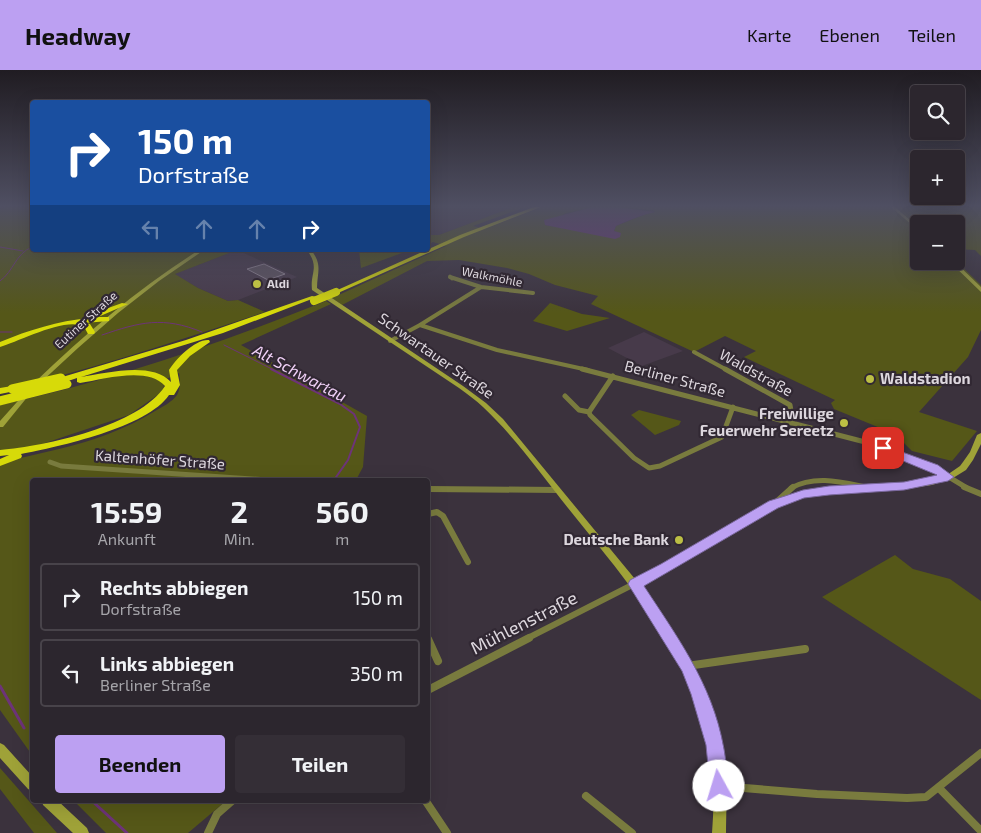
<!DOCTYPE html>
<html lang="de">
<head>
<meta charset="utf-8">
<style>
  body { margin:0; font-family:"Exo 2",sans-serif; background:#342e36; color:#f1f3f6; height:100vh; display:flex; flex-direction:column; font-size:19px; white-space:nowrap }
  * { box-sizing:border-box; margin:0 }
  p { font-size:16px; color:#a6a5aa }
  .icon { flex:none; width:28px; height:28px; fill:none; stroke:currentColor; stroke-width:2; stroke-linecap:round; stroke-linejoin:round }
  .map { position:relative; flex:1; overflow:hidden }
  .details { position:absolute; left:30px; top:408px; width:400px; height:325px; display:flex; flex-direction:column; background:#2c262e; border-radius:5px; box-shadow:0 5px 20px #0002,0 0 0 1px #48434a }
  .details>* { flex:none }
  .banner { position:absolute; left:30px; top:30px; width:400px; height:152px; border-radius:5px; box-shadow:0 5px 20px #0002,0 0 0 1px #48434a; background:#1a4fa0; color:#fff; overflow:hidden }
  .buttons { position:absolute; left:910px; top:15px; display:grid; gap:10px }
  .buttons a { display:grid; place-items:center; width:55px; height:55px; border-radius:5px; background:#2c262e; box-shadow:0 5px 20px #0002,0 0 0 1px #48434a; font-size:25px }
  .pin { position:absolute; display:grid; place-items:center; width:42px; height:42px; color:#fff; margin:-21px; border-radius:10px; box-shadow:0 2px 8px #0006 }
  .me { position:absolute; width:55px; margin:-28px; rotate:354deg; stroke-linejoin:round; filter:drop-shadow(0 0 4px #0008) }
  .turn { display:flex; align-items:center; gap:18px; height:105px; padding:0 25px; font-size:22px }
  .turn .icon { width:65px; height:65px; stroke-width:2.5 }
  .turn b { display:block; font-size:35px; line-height:42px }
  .lanes { display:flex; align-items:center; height:48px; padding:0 25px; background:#0003; justify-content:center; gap:25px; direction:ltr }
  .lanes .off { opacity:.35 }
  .eta { display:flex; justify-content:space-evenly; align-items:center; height:85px; text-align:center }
  .eta b { font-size:30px; font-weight:700; line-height:35px }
  .action { display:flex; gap:10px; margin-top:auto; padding:10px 25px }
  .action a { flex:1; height:58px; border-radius:5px; background:#bca0f2; color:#111; font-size:20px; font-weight:700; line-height:58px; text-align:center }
  .action a+a { background:#342e36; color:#f1f3f6 }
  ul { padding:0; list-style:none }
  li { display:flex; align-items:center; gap:15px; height:68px; margin:0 10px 8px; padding:0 15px; border:2px solid #48434a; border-radius:5px }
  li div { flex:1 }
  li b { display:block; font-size:19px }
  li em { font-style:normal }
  header { display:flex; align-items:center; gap:30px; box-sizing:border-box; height:70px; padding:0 25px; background:#bca0f2; color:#111 }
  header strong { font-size:24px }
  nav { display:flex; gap:28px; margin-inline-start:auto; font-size:18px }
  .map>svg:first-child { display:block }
</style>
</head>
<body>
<header>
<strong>Headway</strong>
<nav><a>Karte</a><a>Ebenen</a><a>Teilen</a></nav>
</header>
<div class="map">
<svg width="981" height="763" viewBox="0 0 981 763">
  <rect width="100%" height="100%" fill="#3b323d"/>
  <path fill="#473a4a" d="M 428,137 L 513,137 L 439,165 L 428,165 Z
    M 237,180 L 297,207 L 238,230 L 228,231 L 198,218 L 174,204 Z
    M 644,262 L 683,281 L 642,296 L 608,278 Z"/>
  <path fill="#555718" d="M 10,137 L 32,137 L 32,180 L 237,180 L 175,204 L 198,218 L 228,231 L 238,230 L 265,242 C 177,271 90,300 0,321 L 0,139 Z
    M 513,137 L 525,137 L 473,156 L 485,159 L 542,137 L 593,137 L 566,143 L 545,155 L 576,160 L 621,164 L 614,161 L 616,156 C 629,151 641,145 655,142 L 653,140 L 615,137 L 981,137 L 981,186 L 975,180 L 956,179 L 956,154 L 919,154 L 919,191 L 956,191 L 981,215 L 981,260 L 968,287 L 919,342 L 977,361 L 952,391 L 912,381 L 902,371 L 883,364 L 885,360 L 834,339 L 831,333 L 835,330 L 744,287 L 756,281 L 725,266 L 694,282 L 591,234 L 598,226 L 555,215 L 529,204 L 507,198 L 459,190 L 427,191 L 342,235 L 332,228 L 446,176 L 433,172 L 428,174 L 428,165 L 439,165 Z
    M 359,180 L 410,180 L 361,198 Z
    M 326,231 L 331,234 L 241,275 L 367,346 L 363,397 L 356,410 L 32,410 L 32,685 L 0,640 L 0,395 C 19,387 39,384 59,379 C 93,371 126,359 155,341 C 162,337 172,332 177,325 C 181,318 180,310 179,303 L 162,311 L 164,316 L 162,322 L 129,345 L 39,375 L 10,381 L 0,380 L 0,335 C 111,311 221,273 326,231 Z
    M 550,233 L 582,244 L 610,248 L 567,261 L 533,251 Z
    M 639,340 L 681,351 L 679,355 L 655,365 L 631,345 Z
    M 895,485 L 913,499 L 950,509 L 981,531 L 981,630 L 822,527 Z
    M 0,698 L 57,763 L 34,763 L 0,719 Z
    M 73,730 L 227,730 L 188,763 L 106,763 Z"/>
  <path fill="#6d3379" d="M 593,137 L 615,137 L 655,142 C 641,145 630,150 616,156 L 614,161 L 621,163 L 620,167 L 615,169 L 545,155 L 544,150 Z"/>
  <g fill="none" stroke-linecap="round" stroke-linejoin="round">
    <path stroke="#6d3379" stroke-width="1" d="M 0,177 L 23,181
      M 0,211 C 14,201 15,184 32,177
      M 0,262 L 12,262
      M 102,265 C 140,252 163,246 202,262
      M 224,275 L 274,300"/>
    <path stroke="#6d3379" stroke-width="2" d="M 271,299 L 340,334 L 354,344 L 360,357 L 348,390 L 334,410"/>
    <path stroke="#6d3379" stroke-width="3" d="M 0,616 L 24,658
      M 91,730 L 127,763"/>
  </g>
  <path fill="#5c525e" stroke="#8d8290" d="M 264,194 L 285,204 L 268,210 L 247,199 Z"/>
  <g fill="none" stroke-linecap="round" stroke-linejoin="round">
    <path stroke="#797b3e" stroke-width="3" d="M 450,206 L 452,209"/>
    <path stroke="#797b3e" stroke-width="4" d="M 450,207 L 481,217 L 533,223
      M 420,255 L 497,280 L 588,300
      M 390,271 L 420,255 L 481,217
      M 694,282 L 727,300"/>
    <path stroke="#797b3e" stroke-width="5" d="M 582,299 L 869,373 L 934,398 L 967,418
      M 725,299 L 790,335 L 793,353
      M 613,306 L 589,342 L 590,345 L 634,388 L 649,398 L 660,396 L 722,367 L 733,337
      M 565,326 L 579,340 L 589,342
      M 50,392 L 61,396 L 267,410
      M 791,418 C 815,405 841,412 866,417"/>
    <path stroke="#797b3e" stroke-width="6" d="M 964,417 L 981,424
      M 428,419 L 557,420
      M 774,434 L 793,417
      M 428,444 L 437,442 L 443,446 L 468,492
      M 526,569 L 634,514"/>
    <path stroke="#797b3e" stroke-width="8" d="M 428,569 L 438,591
      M 687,596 L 805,579
      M 428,620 L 529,568
      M 720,716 L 817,724 L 907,728 L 926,727 L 981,683
      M 939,718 L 981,761
      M 586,726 L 632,763
      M 425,730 L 447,763
      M 208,763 L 217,744 L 233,730"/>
    <path fill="#9fa238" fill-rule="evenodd" d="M 891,137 L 895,137 L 919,158 L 919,161 Z
      M 199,180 L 204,180 L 159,211 L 118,243 L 78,278 L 39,314 L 35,314 L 34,313 L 35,312 C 86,263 139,218 199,180 Z
      M 307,180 L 311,180 C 323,195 317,202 317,218 L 463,316 L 486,333 L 503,349 L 635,509 L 763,437 L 790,425 L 820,418 L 911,413 L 932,409 L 947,405 L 960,396 L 963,392 L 970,382 L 977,365 L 981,363 L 981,374 L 973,390 L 966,400 L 953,408 L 932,415 L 911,418 L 820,424 L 796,429 L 768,442 L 640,516 C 685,575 720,642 726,717 C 727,732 726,748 726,763 L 712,763 C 713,748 714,733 713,718 C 712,690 707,662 698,636 C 671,561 617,499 568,438 C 541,404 514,366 483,337 C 476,330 467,324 459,318 L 312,220 C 310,202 320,198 307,180 Z
      M 949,191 L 954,191 L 981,217 L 981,222 Z
      M 27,322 L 29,323 L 30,324 L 29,325 L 3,357 L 0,357 L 0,351 L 25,323 Z
      M 0,673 L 4,675 L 32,706 L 32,721 L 28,719 L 0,688 Z
      M 42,730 L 57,730 L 87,758 L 89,763 L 73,763 L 43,735 Z"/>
    <path fill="#d7da09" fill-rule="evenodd" d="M 534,137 L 541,137 L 464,167 L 338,223 L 333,222 L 460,165 Z
      M 312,226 L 317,227 L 223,263 L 81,307 C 106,303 152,291 171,312 L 169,300 C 176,289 195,269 209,270 L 210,272 L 190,286 L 177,300 L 180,315 L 174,325 L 169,325 C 148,357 58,377 21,384 L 22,386 L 21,388 L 0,396 L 0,389 L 9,385 L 0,386 L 0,380 C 46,376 139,356 165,316 C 148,296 104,309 80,313 L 77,312 L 77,308 L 62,313 L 58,310 L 59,308 L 186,270 Z
      M 122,233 L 128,234 L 98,247 L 109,247 L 109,251 L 84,253 L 90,254 L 95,262 L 94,264 L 88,264 C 87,262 85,258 84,257 C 67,246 18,272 0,277 L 0,272 C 29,260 58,251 89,248 L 89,245 Z
      M 12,316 L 15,317 L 16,319 L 15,321 L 0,324 L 0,318 Z"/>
    <path stroke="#d7da09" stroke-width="8" d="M 314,231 L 336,222"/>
    <path stroke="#d7da09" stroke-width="9" d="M 12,319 L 61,308
      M 0,331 L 67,314"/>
  </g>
  <linearGradient id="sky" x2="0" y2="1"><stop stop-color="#201c22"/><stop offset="0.56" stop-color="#4f4f62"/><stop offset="1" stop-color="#4f4f62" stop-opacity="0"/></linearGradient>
  <rect width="981" height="243" fill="url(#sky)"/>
  <path fill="#bca0f2" stroke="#7a689d" d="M 883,375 L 938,395 L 954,407 L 948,411 L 904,420 L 829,425 L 804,428 L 778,438 L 644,516 C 682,574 717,621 726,692 C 727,703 730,713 726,722 L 719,725 L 713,722 L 710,716 L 706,675 L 691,624 L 682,601 L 628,514 L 630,510 L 661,494 L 769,431 L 785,426 L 803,420 L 829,416 L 904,412 L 937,405 L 879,381 L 877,378 Z"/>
  <g fill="#bcbf44" stroke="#312833" stroke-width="2">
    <circle cx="257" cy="214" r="5"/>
    <circle cx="870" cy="309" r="5"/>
    <circle cx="844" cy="353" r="5"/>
    <circle cx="679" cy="470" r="5"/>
  </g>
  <g text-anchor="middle" stroke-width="4.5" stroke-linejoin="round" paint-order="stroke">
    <g font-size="12" fill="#ddd7de" stroke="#312833">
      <text transform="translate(492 207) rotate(11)" y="4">Walkmöhle</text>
      <text transform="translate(86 250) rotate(-42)" y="4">Eutiner Straße</text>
    </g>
    <g font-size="12" font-weight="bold" fill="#ddd7de" stroke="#312833" text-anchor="start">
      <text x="267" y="218">Aldi</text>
    </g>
    <g font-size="15" fill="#ddd7de" stroke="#312833">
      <text transform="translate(436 286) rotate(35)" y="5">Schwartauer Straße</text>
      <text transform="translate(756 303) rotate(29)" y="5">Waldstraße</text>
      <text transform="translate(675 309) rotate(15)" y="5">Berliner Straße</text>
      <text transform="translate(160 390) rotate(4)" y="5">Kaltenhöfer Straße</text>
    </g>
    <g font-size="15" font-weight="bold" fill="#ddd7de" stroke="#312833" text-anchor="end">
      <text x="880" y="314" text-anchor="start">Waldstadion</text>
      <text x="834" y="349">Freiwillige<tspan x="834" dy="17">Feuerwehr Sereetz</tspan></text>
      <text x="669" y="475">Deutsche Bank</text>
    </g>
    <g font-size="16" font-style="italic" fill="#f1d1f8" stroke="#312833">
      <text transform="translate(300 303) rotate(28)" y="6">Alt Schwartau</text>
    </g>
    <g font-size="18" fill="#ddd7de" stroke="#312833">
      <text transform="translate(524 553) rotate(-27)" y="6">Mühlenstraße</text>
    </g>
  </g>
</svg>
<div class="buttons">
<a><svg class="icon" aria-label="search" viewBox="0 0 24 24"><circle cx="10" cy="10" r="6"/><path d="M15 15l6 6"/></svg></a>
<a>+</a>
<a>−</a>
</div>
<div class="pin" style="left:883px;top:378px;background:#d93025"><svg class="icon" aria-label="arrive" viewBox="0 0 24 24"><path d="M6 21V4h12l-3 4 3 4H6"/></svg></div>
<svg class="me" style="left:719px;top:716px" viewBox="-20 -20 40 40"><circle r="19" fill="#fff"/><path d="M0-13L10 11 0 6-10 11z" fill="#bca0f2"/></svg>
<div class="banner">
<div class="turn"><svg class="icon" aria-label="right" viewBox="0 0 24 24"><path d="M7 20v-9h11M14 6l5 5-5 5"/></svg><div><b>150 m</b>Dorfstraße</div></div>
<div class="lanes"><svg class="icon off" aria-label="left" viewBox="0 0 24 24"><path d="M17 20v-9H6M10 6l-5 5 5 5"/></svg><svg class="icon off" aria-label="ahead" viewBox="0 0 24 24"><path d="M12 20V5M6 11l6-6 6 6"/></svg><svg class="icon off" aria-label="ahead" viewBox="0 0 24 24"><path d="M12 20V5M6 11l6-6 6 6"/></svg><svg class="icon" aria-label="right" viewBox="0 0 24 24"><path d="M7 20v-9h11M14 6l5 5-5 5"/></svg></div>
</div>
<section class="details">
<div class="eta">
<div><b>15:59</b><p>Ankunft</p></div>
<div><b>2</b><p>Min.</p></div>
<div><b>560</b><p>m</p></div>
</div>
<ul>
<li><svg class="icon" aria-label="right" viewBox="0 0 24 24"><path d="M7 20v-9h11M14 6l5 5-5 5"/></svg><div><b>Rechts abbiegen</b><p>Dorfstraße</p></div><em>150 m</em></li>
<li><svg class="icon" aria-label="left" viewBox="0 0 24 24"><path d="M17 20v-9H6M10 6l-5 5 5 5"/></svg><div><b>Links abbiegen</b><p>Berliner Straße</p></div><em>350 m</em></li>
</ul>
<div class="action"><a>Beenden</a><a>Teilen</a></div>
</section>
</div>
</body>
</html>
